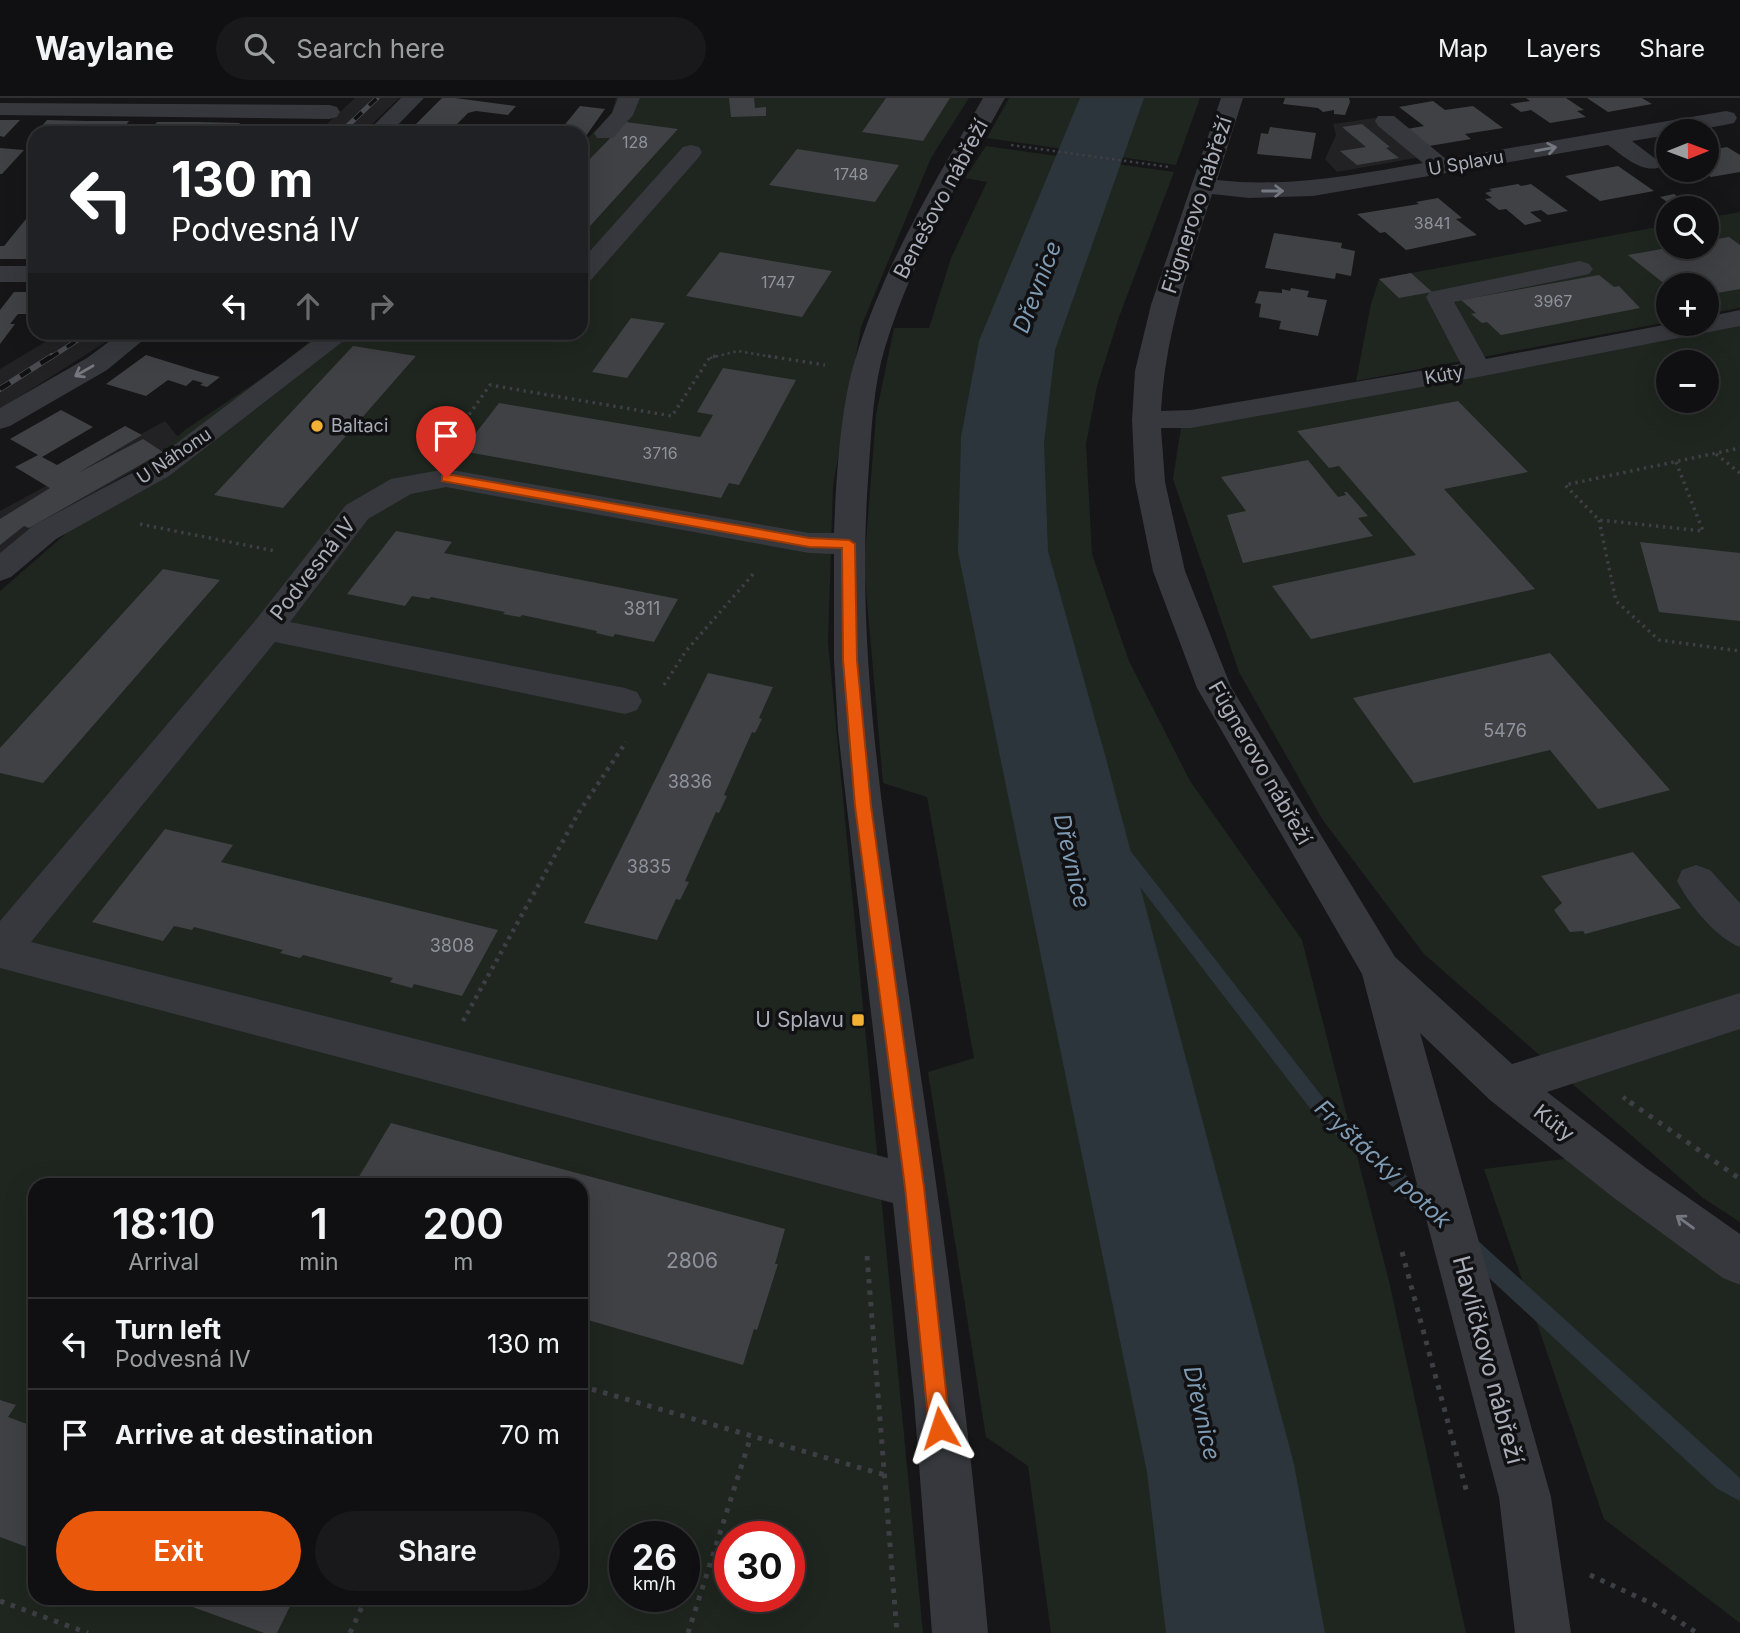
<!DOCTYPE html>
<html lang="en">
<head>
<meta charset="utf-8">
<style>
  body { margin:0; font-family:Inter,sans-serif; background:#19191b; color:#f1f3f6; height:100vh; display:flex; flex-direction:column; font-size:26px; white-space:nowrap }
  * { box-sizing:border-box; margin:0 }
  p { font-size:23px; color:#9c9d9f }
  .icon { flex:none; width:38px; height:38px; fill:none; stroke:currentColor; stroke-width:2; stroke-linecap:round; stroke-linejoin:round }
  .map { position:relative; flex:1; overflow:hidden }
  .sheet { position:absolute; left:28px; top:1080px; width:560px; height:427px; display:flex; flex-direction:column; background:#101012; border-radius:21px; box-shadow:0 7px 28px #0002,0 0 0 2px #303032 }
  .sheet>* { flex:none }
  .top-card { position:absolute; left:28px; top:28px; width:560px; height:214px; border-radius:21px; box-shadow:0 7px 28px #0002,0 0 0 2px #303032; background:#202124; color:#fff; overflow:hidden }
  .needle { width:46px; rotate:89deg }
  .tools { position:absolute; left:1656px; top:21px; display:grid; gap:14px }
  .tools a { display:grid; place-items:center; width:63px; height:63px; border-radius:50%; background:#101012; box-shadow:0 7px 28px #0002,0 0 0 2px #303032; font-size:35px }
  .speed { position:absolute; left:609px; top:1423px; display:flex; gap:14px; font-size:35px; font-weight:700; text-align:center }
  .speed>* { display:grid; place-content:center; width:91px; height:91px; border-radius:50%; background:#101012; box-shadow:0 7px 28px #0002,0 0 0 2px #303032; line-height:1 }
  .speed small { font-size:18px; font-weight:400 }
  .speed .limit { border:10px solid #d22; background:#fff; color:#111 }
  .pin { position:absolute; display:grid; place-items:center; width:60px; height:60px; color:#fff; margin:-72px -30px; border-radius:50% 50% 50% 0; rotate:-45deg; box-shadow:0 0 7px #0007 }
  .pin .icon { rotate:45deg }
  .me { position:absolute; width:77px; margin:-38px; rotate:354deg; stroke-linejoin:round; filter:drop-shadow(0 0 5px #0008) }
  .turn { display:flex; align-items:center; gap:24px; height:147px; padding:0 28px; font-size:32px }
  .turn .icon { width:91px; height:91px; stroke-width:2.5 }
  .turn b { display:block; font-size:49px; line-height:60px }
  .lanes { display:flex; align-items:center; height:66px; padding:0 28px; background:#0003; justify-content:center; gap:35px; direction:ltr }
  .lanes .off { opacity:.35 }
  .eta { display:flex; justify-content:space-evenly; align-items:center; height:119px; text-align:center }
  .eta b { font-size:42px; font-weight:600; line-height:49px }
  .button { display:flex; gap:14px; margin-top:auto; padding:14px 28px }
  .button a { flex:1; height:80px; border-radius:42px; background:#ea580c; color:#fff; font-size:28px; font-weight:600; line-height:80px; text-align:center }
  .button a+a { background:#19191b; color:#f1f3f6 }
  ul { padding:0; list-style:none }
  li { display:flex; align-items:center; gap:21px; height:91px; padding:0 28px; border-top:2px solid #303032 }
  li div { flex:1 }
  li b { display:block; font-size:26px }
  li em { font-style:normal }
  header { display:flex; align-items:center; gap:42px; box-sizing:border-box; height:98px; padding:0 35px; background:#101012; border-bottom:2px solid #303032 }
  header strong { font-size:33px }
  nav { display:flex; gap:38px; margin-inline-start:auto; font-size:24px }
  .search { width:490px; height:63px; background:#19191b; display:flex; align-items:center; gap:18px; box-sizing:border-box; padding:0 24px; border-radius:38px; color:#9c9d9f; font-size:26px }
  .map>svg:first-child { display:block }
</style>
</head>
<body>
<header>
<strong>Waylane</strong>
<div class="search"><svg class="icon" aria-label="search" viewBox="0 0 24 24"><circle cx="10" cy="10" r="6"/><path d="M15 15l6 6"/></svg>Search here</div>
<nav><a>Map</a><a>Layers</a><a>Share</a></nav>
</header>
<div class="map">
<svg width="1740" height="1535" viewBox="0 0 1740 1535">
  <rect width="100%" height="100%" fill="#161618"/>
  <path fill="#222225" d="M 355,0 L 399,0 L 363,35 L 317,35 Z
    M 1381,19 L 1432,57 L 1337,74 L 1325,61 L 1336,37 L 1333,26 Z
    M 60,235 L 120,235 L 0,311 L 0,271 Z
    M 165,323 L 182,344 L 87,400 L 0,458 L 0,413 Z"/>
  <path fill="#1e261f" fill-rule="evenodd" d="M 616,0 L 969,0 L 931,60 L 861,229 L 833,388 L 828,544 L 923,1535 L 0,1535 L 0,493 L 185,332 L 277,270 L 320,235 L 581,234 L 581,47 L 612,15 ZM 35,1087 L 581,1087 L 581,1500 L 35,1500 ZM 625,1438 L 684,1438 L 684,1498 L 625,1498 ZM 730,1438 L 789,1438 L 789,1498 L 730,1498 Z
    M 1009,0 L 1200,0 L 1176,67 L 987,40 Z
    M 986,48 L 1174,74 L 1119,219 L 1097,288 L 1086,346 L 1092,456 L 1129,563 L 1190,683 L 1302,842 L 1389,1183 L 1466,1535 L 1051,1535 L 1028,1368 L 986,1339 L 928,974 L 974,960 L 927,699 L 883,685 L 864,469 L 876,317 L 894,230 L 929,230 L 951,160 L 987,84 L 965,80 Z
    M 1740,114 L 1740,210 L 1706,216 L 1706,187 L 1668,187 L 1668,224 L 1356,283 L 1371,206 L 1379,181 L 1668,127 L 1668,149 L 1706,149 L 1706,120 Z
    M 1740,214 L 1740,1124 L 1703,1100 L 1424,856 L 1322,721 L 1239,574 L 1173,381 L 1183,317 L 1675,226 L 1706,226 ZM 1668,264 L 1706,264 L 1706,303 L 1668,303 Z
    M 1579,1059 L 1740,1188 L 1740,1525 L 1604,1421 L 1484,1071 Z"/>
  <path fill="#2c353c" d="M 1080,0 L 1144,0 L 1055,252 L 1044,345 L 1048,453 L 1105,657 L 1294,1366 L 1325,1535 L 1166,1535 L 1147,1374 L 958,454 L 961,339 L 979,243 Z"/>
  <g fill="none" stroke-linecap="round" stroke-linejoin="round">
    <path fill="#2c353c" fill-rule="evenodd" d="M 1123,749 L 1129,751 L 1328,1006 L 1444,1112 L 1446,1118 L 1444,1124 L 1437,1127 L 1430,1124 L 1316,1018 L 1117,759 L 1115,755 L 1117,751 Z
      M 1469,1139 L 1476,1141 L 1740,1380 L 1740,1403 L 1716,1390 L 1462,1155 L 1459,1148 L 1462,1141 Z"/>
  </g>
  <path fill="#404145" d="M 442,0 L 455,0 L 516,8 L 508,17 L 476,13 L 468,15 L 457,26 L 499,29 L 493,35 L 414,28 Z
    M 729,0 L 754,0 L 755,10 L 766,9 L 766,18 L 731,19 Z
    M 886,0 L 950,0 L 923,43 L 862,34 Z
    M 1285,0 L 1349,0 L 1350,4 L 1345,17 L 1334,16 L 1334,12 L 1323,14 L 1318,10 L 1283,6 Z
    M 1526,0 L 1566,0 L 1584,12 L 1577,13 L 1586,19 L 1550,25 L 1531,12 L 1521,14 L 1510,6 L 1530,3 Z
    M 1587,0 L 1642,0 L 1652,6 L 1608,14 Z
    M 1433,3 L 1445,12 L 1473,8 L 1503,30 L 1465,36 L 1471,41 L 1429,48 L 1407,31 L 1424,28 L 1399,9 Z
    M 580,8 L 605,11 L 581,45 L 581,35 L 558,35 Z
    M 0,22 L 20,22 L 4,39 L 0,38 Z
    M 47,22 L 87,23 L 129,23 L 120,35 L 36,35 Z
    M 157,24 L 198,24 L 240,25 L 233,35 L 148,35 Z
    M 626,24 L 678,31 L 581,138 L 581,70 Z
    M 1362,26 L 1390,49 L 1386,50 L 1399,60 L 1357,67 L 1340,53 L 1366,49 L 1342,29 Z
    M 513,29 L 547,33 L 547,35 L 508,35 Z
    M 1270,29 L 1316,35 L 1311,61 L 1257,56 L 1261,35 L 1268,36 Z
    M 1727,49 L 1740,57 L 1740,74 L 1711,79 L 1700,72 L 1706,72 L 1706,53 Z
    M 0,50 L 24,52 L 2,76 L 0,76 Z
    M 797,51 L 899,67 L 875,104 L 769,87 Z
    M 1618,68 L 1654,93 L 1600,103 L 1565,78 Z
    M 1518,86 L 1521,88 L 1531,86 L 1568,113 L 1548,117 L 1541,112 L 1530,114 L 1542,123 L 1525,127 L 1506,111 L 1499,112 L 1485,101 L 1492,100 L 1485,95 L 1492,93 L 1489,91 Z
    M 1674,96 L 1694,110 L 1676,110 L 1660,99 Z
    M 1438,100 L 1462,120 L 1456,121 L 1477,137 L 1406,152 L 1385,134 L 1380,135 L 1357,116 L 1419,106 L 1416,104 Z
    M 35,110 L 35,161 L 0,161 L 0,148 L 4,148 Z
    M 1274,135 L 1342,145 L 1341,150 L 1355,153 L 1351,178 L 1336,175 L 1335,181 L 1265,170 Z
    M 1729,139 L 1740,147 L 1740,191 L 1706,197 L 1706,187 L 1666,187 L 1628,157 L 1673,149 L 1706,149 L 1706,143 Z
    M 720,154 L 832,173 L 802,219 L 686,198 Z
    M 1411,175 L 1432,194 L 1399,200 L 1379,181 Z
    M 1599,177 L 1614,189 L 1619,188 L 1640,210 L 1501,237 L 1487,224 L 1482,225 L 1471,216 L 1476,215 L 1461,202 Z
    M 1291,190 L 1309,193 L 1307,199 L 1327,202 L 1318,238 L 1279,231 L 1281,223 L 1259,219 L 1261,206 L 1255,205 L 1259,193 L 1282,195 L 1282,191 L 1290,193 Z
    M 14,194 L 35,194 L 35,216 L 18,216 L 10,226 L 15,226 L 0,246 L 0,212 Z
    M 631,220 L 665,225 L 627,280 L 592,274 Z
    M 248,234 L 279,234 L 265,244 L 244,238 Z
    M 353,248 L 416,258 L 283,410 L 214,397 Z
    M 146,257 L 204,275 L 220,279 L 207,289 L 200,287 L 203,285 L 193,282 L 186,288 L 168,282 L 146,298 L 106,286 Z
    M 723,270 L 796,282 L 739,387 L 729,385 L 721,400 L 462,353 L 499,305 L 700,339 L 713,317 L 697,314 Z
    M 1458,303 L 1528,374 L 1444,391 L 1535,491 L 1311,541 L 1272,488 L 1416,457 L 1339,368 L 1329,370 L 1297,333 Z
    M 61,312 L 93,329 L 42,359 L 57,367 L 125,328 L 142,337 L 78,375 L 143,341 L 163,354 L 29,430 L 24,428 L 0,447 L 0,421 L 50,390 L 15,369 L 38,357 L 10,341 Z
    M 1308,362 L 1338,399 L 1346,397 L 1344,394 L 1347,394 L 1368,418 L 1358,420 L 1373,438 L 1243,465 L 1227,417 L 1246,413 L 1221,379 Z
    M 396,433 L 452,444 L 444,455 L 678,501 L 654,544 L 615,536 L 613,539 L 596,535 L 597,533 L 522,517 L 520,519 L 503,516 L 505,514 L 431,499 L 429,501 L 412,498 L 405,508 L 347,496 Z
    M 1640,444 L 1740,455 L 1740,523 L 1659,514 Z
    M 163,471 L 220,482 L 43,685 L 0,675 L 0,650 Z
    M 1550,555 L 1670,692 L 1598,711 L 1550,652 L 1414,685 L 1353,600 Z
    M 708,575 L 773,589 L 759,620 L 762,621 L 755,635 L 752,634 L 724,697 L 727,698 L 719,715 L 716,714 L 685,783 L 689,784 L 680,802 L 676,801 L 657,842 L 584,825 Z
    M 165,731 L 233,747 L 221,764 L 498,832 L 462,898 L 414,886 L 412,890 L 390,884 L 393,880 L 303,857 L 300,860 L 280,855 L 283,852 L 194,829 L 192,832 L 174,828 L 163,843 L 92,824 Z
    M 1633,754 L 1681,810 L 1585,836 L 1583,833 L 1570,834 L 1554,812 L 1562,805 L 1541,778 Z
    M 391,1025 L 785,1131 L 775,1166 L 778,1166 L 757,1232 L 754,1231 L 743,1267 L 581,1220 L 581,1087 L 354,1087 Z
    M 0,1302 L 16,1307 L 8,1319 L 35,1329 L 35,1452 L 0,1439 Z
    M 168,1500 L 294,1500 L 277,1535 L 264,1535 Z"/>
  <g fill="none" stroke-linecap="round" stroke-linejoin="round">
    <path stroke="#3d3f44" stroke-width="2.5" stroke-dasharray="2.5 3.5" stroke-linecap="butt" d="M 1011,47 L 1169,69
      M 710,260 L 738,253 L 778,260"/>
    <path stroke="#3d3f44" stroke-width="3.5" stroke-dasharray="2.5 4.5" stroke-linecap="butt" d="M 768,258 L 825,267
      M 449,345 L 490,287 L 672,318 L 710,259 L 716,258
      M 1716,356 L 1740,375
      M 1676,364 L 1703,433 L 1599,422 L 1565,387 L 1740,350
      M 1599,422 L 1616,503 L 1659,542 L 1740,553
      M 140,426 L 275,453
      M 664,587 L 686,553 L 755,474"/>
    <path stroke="#3d3f44" stroke-width="4.5" stroke-dasharray="3.5 5" stroke-linecap="butt" d="M 463,923 L 579,714 L 626,644
      M 1623,999 L 1632,1006"/>
    <path stroke="#3d3f44" stroke-width="5" stroke-dasharray="4.5 7" stroke-linecap="butt" d="M 1630,1004 L 1740,1081
      M 1402,1154 L 1467,1395
      M 867,1158 L 897,1535
      M 581,1288 L 885,1377
      M 1590,1477 L 1653,1506 L 1697,1535
      M 0,1503 L 88,1535
      M 350,1535 L 366,1500
      M 688,1535 L 751,1338"/>
    <path fill="#37383d" fill-rule="evenodd" d="M 401,0 L 424,0 L 390,35 L 366,35 Z
      M 618,0 L 640,0 L 633,17 L 613,40 L 597,40 L 594,35 L 612,15 Z
      M 983,0 L 1005,0 C 958,85 906,170 881,264 C 872,302 871,343 868,382 C 855,566 888,750 914,932 C 944,1132 970,1333 988,1535 L 932,1535 L 914,1302 L 893,1105 L 0,870 L 0,823 L 255,523 L 346,407 L 391,381 L 446,371 L 809,435 L 834,435 C 836,383 840,311 855,262 C 883,168 935,84 983,0 ZM 446,389 L 809,455 L 834,456 L 834,562 L 838,633 L 888,1060 L 31,844 L 275,544 L 625,616 L 637,612 L 642,603 L 637,594 L 625,590 L 290,524 L 368,421 L 411,396 Z
      M 1221,0 L 1243,0 L 1217,82 C 1287,90 1354,77 1423,65 L 1378,28 L 1375,23 L 1378,18 L 1394,18 L 1446,61 L 1726,13 L 1734,15 L 1737,20 L 1734,25 C 1712,30 1690,33 1668,33 L 1668,37 L 1632,43 L 1661,65 L 1658,70 C 1640,74 1622,57 1608,47 L 1313,98 L 1249,100 L 1212,96 C 1189,168 1165,237 1161,313 L 1191,312 L 1461,266 L 1426,199 L 1430,194 L 1580,163 L 1589,166 L 1593,171 L 1589,176 L 1454,204 L 1486,261 L 1669,226 L 1706,226 L 1706,219 L 1740,212 L 1740,228 L 1478,279 L 1191,330 L 1161,330 L 1165,384 L 1185,473 L 1231,589 L 1395,859 L 1512,966 L 1740,895 L 1740,931 L 1547,994 L 1646,1070 L 1740,1136 L 1740,1187 L 1723,1180 L 1614,1100 L 1490,1002 L 1420,935 L 1551,1399 L 1571,1535 L 1515,1535 L 1499,1399 L 1362,876 L 1197,590 L 1153,473 L 1135,384 L 1132,322 L 1135,273 L 1151,207 Z
      M 0,5 L 329,7 L 337,9 L 340,14 L 337,19 L 329,21 L 0,17 Z
      M 691,47 L 699,49 L 702,54 L 699,59 L 590,183 L 581,186 L 581,163 L 683,49 Z
      M 0,168 L 35,168 L 35,184 L 0,184 Z
      M 122,234 L 153,234 L 107,272 L 10,328 L 0,331 L 0,310 L 87,260 Z
      M 324,234 L 355,234 L 169,378 L 56,441 L 11,479 L 0,483 L 0,455 L 34,427 L 149,366 Z
      M 1696,767 L 1710,772 L 1740,805 L 1740,849 C 1717,841 1688,805 1677,783 L 1682,772 Z"/>
    <g stroke="#4a4c52" stroke-width="5">
      <path id="rail-far1" d="M 340,35 L 377,0
        M 50,260 L 90,234"/>
    </g>
    <g stroke="#4a4c52" stroke-width="6">
      <path id="rail" d="M 0,291 L 52,258"/>
    </g>
    <use href="#rail-far1" stroke="#111113" stroke-width="3.5" stroke-dasharray="10" stroke-linecap="butt"/>
    <use href="#rail" stroke="#111113" stroke-width="4.5" stroke-dasharray="12" stroke-linecap="butt"/>
  </g>
  <defs><path id="oneway-shaft" d="M-6 0H5M1.5-3L5.5 0L1.5 3" fill="none" stroke-width="1.6" stroke-linecap="round" stroke-linejoin="round" transform="scale(1.75)"/></defs>
  <g stroke="#757881">
    <use href="#oneway-shaft" transform="translate(1546 51) rotate(-10)"/>
    <use href="#oneway-shaft" transform="translate(1273 93)"/>
    <use href="#oneway-shaft" transform="translate(84 273) rotate(150)"/>
    <use href="#oneway-shaft" transform="translate(1685 1124) rotate(-144)"/>
  </g>
  <path fill="#ea580c" stroke="#983908" stroke-width="2" d="M 446,376 L 809,440 L 849,442 L 855,446 L 857,562 L 871,708 L 924,1089 L 950,1330 L 947,1337 L 940,1341 L 932,1337 L 929,1330 L 905,1089 L 855,708 L 843,562 L 842,450 L 809,449 L 442,383 L 442,378 Z"/>
  <g fill="#f2b134" stroke="#111113" stroke-width="2.5">
    <circle cx="317" cy="328" r="7"/>
    <rect x="851" y="915" width="14" height="14" rx="3.5"/>
  </g>
  <g text-anchor="middle" stroke-width="7" stroke-linejoin="round" paint-order="stroke">
    <g font-size="16" fill="#8e929b">
      <text x="635" y="50">128</text>
      <text x="851" y="82">1748</text>
      <text x="1432" y="131">3841</text>
      <text x="778" y="190">1747</text>
      <text x="1553" y="209">3967</text>
      <text x="660" y="361">3716</text>
    </g>
    <g font-size="18" fill="#a8adb8" stroke="#111113">
      <text transform="translate(1466 65) rotate(-10)" y="6">U Splavu</text>
      <text transform="translate(1444 277) rotate(-10)" y="6">Kúty</text>
      <text transform="translate(174 358) rotate(-34)" y="6">U Náhonu</text>
    </g>
    <g font-size="18" fill="#a8adb8" stroke="#111113" text-anchor="start">
      <text x="331" y="334">Baltaci</text>
    </g>
    <g font-size="18" fill="#8e929b">
      <text x="642" y="517">3811</text>
      <text x="1505" y="639">5476</text>
      <text x="690" y="690">3836</text>
      <text x="649" y="775">3835</text>
      <text x="452" y="854">3808</text>
    </g>
    <g font-size="21" fill="#a8adb8" stroke="#111113">
      <text transform="translate(941 101) rotate(-62)" y="7">Benešovo nábřeží</text>
      <text transform="translate(1197 107) rotate(-72)" y="7">Fügnerovo nábřeží</text>
      <text transform="translate(313 471) rotate(-52)" y="7">Podvesná IV</text>
      <text transform="translate(1260 665) rotate(60)" y="7">Fügnerovo nábřeží</text>
      <text transform="translate(1554 1025) rotate(38)" y="7">Kúty</text>
    </g>
    <g font-size="21" fill="#a8adb8" stroke="#111113" text-anchor="end">
      <text x="844" y="929">U Splavu</text>
    </g>
    <g font-size="21" fill="#8e929b">
      <text x="692" y="1170">2806</text>
    </g>
    <g font-size="23" font-style="italic" fill="#7f9bb3" stroke="#111113">
      <text transform="translate(1037 189) rotate(-69)" y="8">Dřevnice</text>
      <text transform="translate(1072 763) rotate(77)" y="8">Dřevnice</text>
      <text transform="translate(1383 1066) rotate(43)" y="8">Fryštácký potok</text>
      <text transform="translate(1202 1315) rotate(77)" y="8">Dřevnice</text>
    </g>
    <g font-size="24" fill="#a8adb8" stroke="#111113">
      <text transform="translate(1488 1262) rotate(75)" y="8">Havlíčkovo nábřeží</text>
    </g>
  </g>
</svg>
<div class="tools">
<a><svg class="needle" viewBox="-14 -14 28 28"><path d="M0-13l5 13h-10z" fill="#e53935"/><path d="M0 13l5-13h-10z" fill="#9c9d9f"/></svg></a>
<a><svg class="icon" aria-label="search" viewBox="0 0 24 24"><circle cx="10" cy="10" r="6"/><path d="M15 15l6 6"/></svg></a>
<a>+</a>
<a>−</a>
</div>
<div class="speed"><div>26<small>km/h</small></div><div class="limit">30</div></div>
<div class="pin" style="left:446px;top:380px;background:#d93025"><svg class="icon" aria-label="arrive" viewBox="0 0 24 24"><path d="M6 21V4h12l-3 4 3 4H6"/></svg></div>
<svg class="me" style="left:940px;top:1330px" viewBox="-20 -20 40 40"><path d="M0-17L14 15 0 8-14 15z" fill="#ea580c" stroke="#fff" stroke-width="4"/></svg>
<div class="top-card">
<div class="turn"><svg class="icon" aria-label="left" viewBox="0 0 24 24"><path d="M17 20v-9H6M10 6l-5 5 5 5"/></svg><div><b>130 m</b>Podvesná IV</div></div>
<div class="lanes"><svg class="icon" aria-label="left" viewBox="0 0 24 24"><path d="M17 20v-9H6M10 6l-5 5 5 5"/></svg><svg class="icon off" aria-label="ahead" viewBox="0 0 24 24"><path d="M12 20V5M6 11l6-6 6 6"/></svg><svg class="icon off" aria-label="right" viewBox="0 0 24 24"><path d="M7 20v-9h11M14 6l5 5-5 5"/></svg></div>
</div>
<section class="sheet">
<div class="eta">
<div><b>18:10</b><p>Arrival</p></div>
<div><b>1</b><p>min</p></div>
<div><b>200</b><p>m</p></div>
</div>
<ul>
<li><svg class="icon" aria-label="left" viewBox="0 0 24 24"><path d="M17 20v-9H6M10 6l-5 5 5 5"/></svg><div><b>Turn left</b><p>Podvesná IV</p></div><em>130 m</em></li>
<li><svg class="icon" aria-label="arrive" viewBox="0 0 24 24"><path d="M6 21V4h12l-3 4 3 4H6"/></svg><div><b>Arrive at destination</b></div><em>70 m</em></li>
</ul>
<div class="button"><a>Exit</a><a>Share</a></div>
</section>
</div>
</body>
</html>
